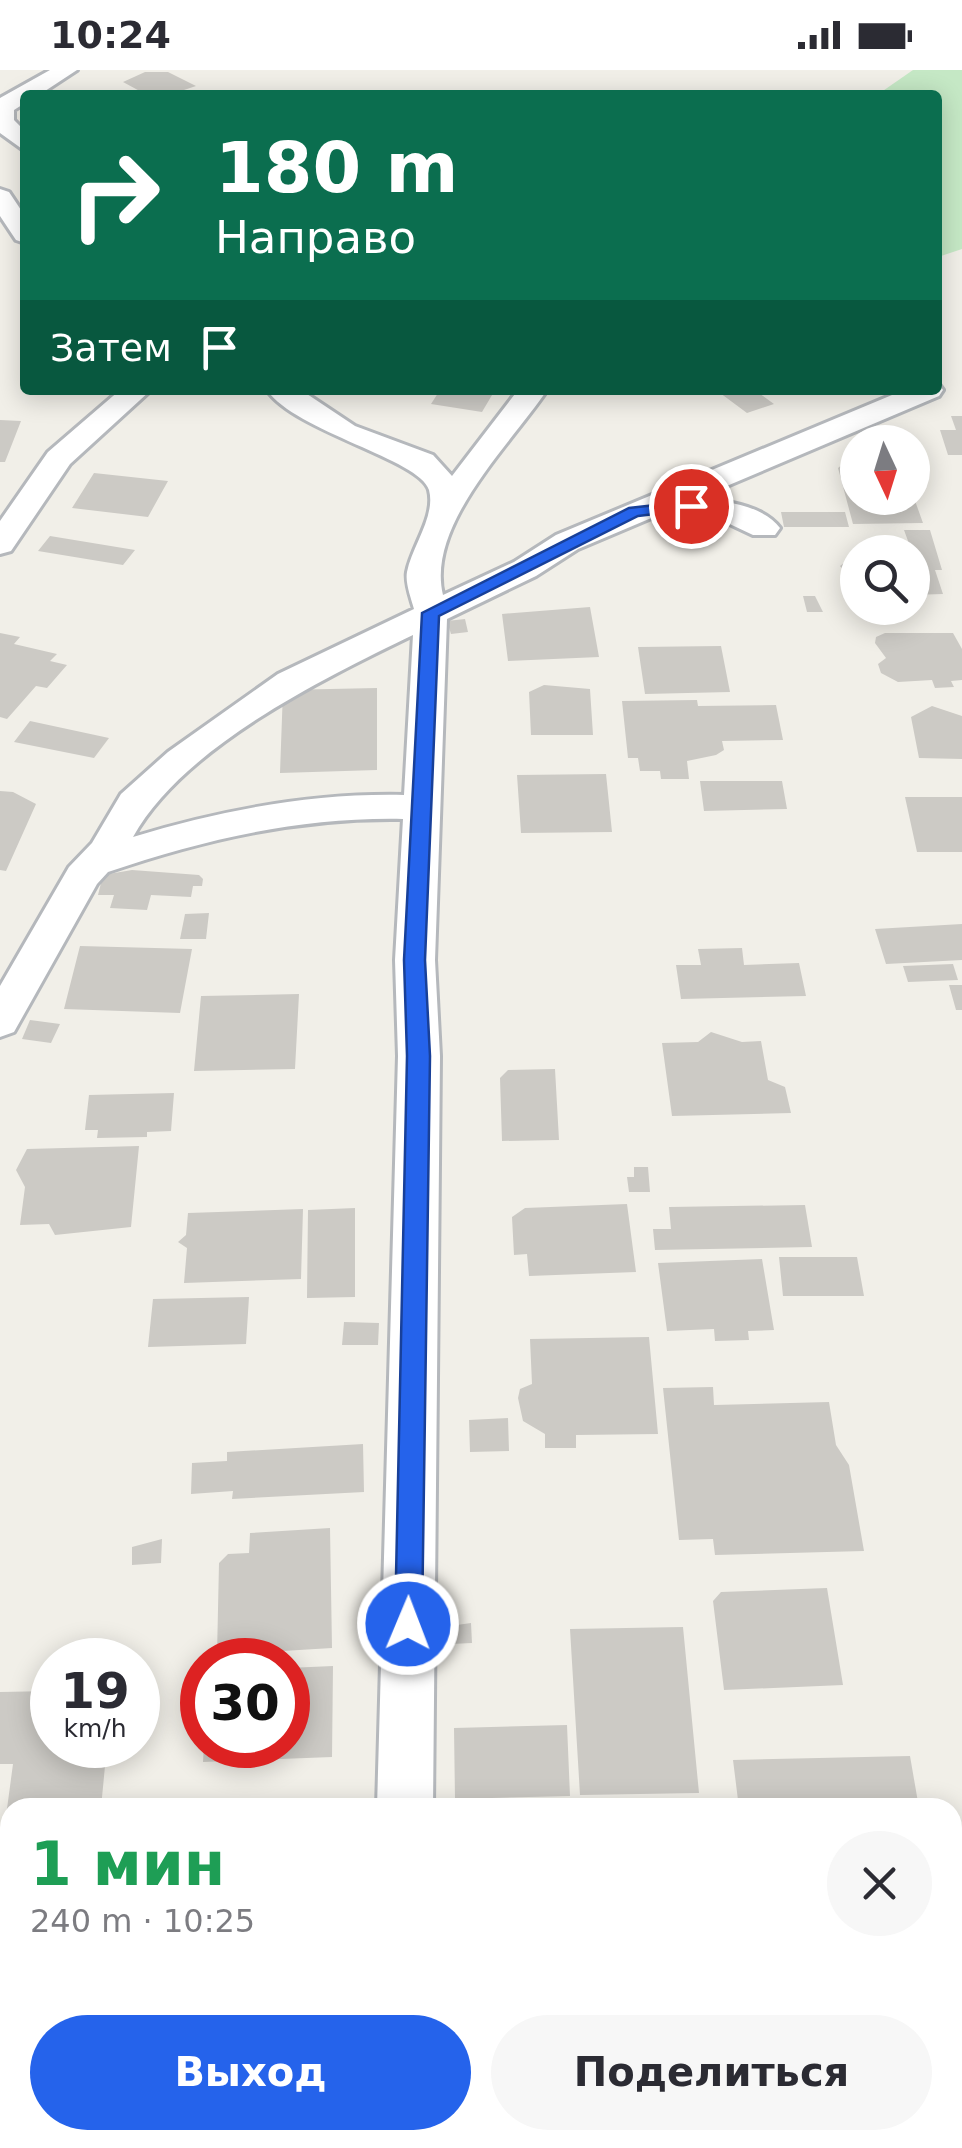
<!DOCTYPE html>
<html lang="ru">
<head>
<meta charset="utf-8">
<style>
  body { margin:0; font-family:"DejaVu Sans",sans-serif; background:#f7f7f7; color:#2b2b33; height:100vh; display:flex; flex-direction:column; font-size:38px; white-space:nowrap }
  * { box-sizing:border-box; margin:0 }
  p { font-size:32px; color:#7c7c81 }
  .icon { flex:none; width:55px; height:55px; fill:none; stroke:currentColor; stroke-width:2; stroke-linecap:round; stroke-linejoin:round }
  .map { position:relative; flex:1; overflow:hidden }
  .drawer { position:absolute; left:0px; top:1728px; width:962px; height:352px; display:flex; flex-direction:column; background:#fff; border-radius:30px 30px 0 0; box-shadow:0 5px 25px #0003 }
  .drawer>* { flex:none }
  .banner { position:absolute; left:20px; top:20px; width:922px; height:305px; border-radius:10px; box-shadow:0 5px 25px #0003; background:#0b6e4f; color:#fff; overflow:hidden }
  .needle { width:65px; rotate:176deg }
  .controls { position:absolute; left:840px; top:355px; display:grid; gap:20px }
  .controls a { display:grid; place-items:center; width:90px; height:90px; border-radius:50%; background:#fff; box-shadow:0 5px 25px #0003; font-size:50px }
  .speed { position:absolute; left:30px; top:1568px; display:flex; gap:20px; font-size:50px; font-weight:700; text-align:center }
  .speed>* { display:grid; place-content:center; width:130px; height:130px; border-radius:50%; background:#fff; box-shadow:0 5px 25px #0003; line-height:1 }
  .speed small { font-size:25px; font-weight:400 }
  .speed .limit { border:15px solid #d22; background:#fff; color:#111 }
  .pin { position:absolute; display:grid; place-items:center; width:85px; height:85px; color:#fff; margin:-42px; border:5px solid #fff; border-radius:50%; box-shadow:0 2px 10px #0007 }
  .me { position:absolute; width:110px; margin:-55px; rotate:1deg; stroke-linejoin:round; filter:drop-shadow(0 0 8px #0008) }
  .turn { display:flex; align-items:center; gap:35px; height:210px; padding:0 30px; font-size:45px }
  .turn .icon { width:130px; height:130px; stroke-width:2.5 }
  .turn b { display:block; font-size:70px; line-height:85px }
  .then { display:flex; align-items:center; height:95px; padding:0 30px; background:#0003; gap:20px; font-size:38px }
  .round { display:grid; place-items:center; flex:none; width:105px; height:105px; border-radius:52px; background:#f7f7f7 }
  .overview { display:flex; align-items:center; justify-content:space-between; height:170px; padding:0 30px }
  h1 { font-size:60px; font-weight:600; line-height:75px; color:#1e9e55 }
  .action { display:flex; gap:20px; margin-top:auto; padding:20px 30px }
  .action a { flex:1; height:115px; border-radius:60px; background:#2563eb; color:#fff; font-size:40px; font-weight:600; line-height:115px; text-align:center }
  .action a+a { background:#f7f7f7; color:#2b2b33 }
  .status { display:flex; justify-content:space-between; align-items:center; height:70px; padding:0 50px; background:#fff; direction:ltr }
  .status svg { height:28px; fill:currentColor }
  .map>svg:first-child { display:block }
</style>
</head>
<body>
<div class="status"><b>10:24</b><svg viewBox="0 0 49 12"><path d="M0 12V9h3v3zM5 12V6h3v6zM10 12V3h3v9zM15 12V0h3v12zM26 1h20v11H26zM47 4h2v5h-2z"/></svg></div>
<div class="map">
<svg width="962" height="2078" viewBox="0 0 962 2078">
  <rect width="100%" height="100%" fill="#f1efe8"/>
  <path fill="#c5e8c5" d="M 913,0 L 962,0 L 962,179 L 938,187 L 938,25 L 877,25 Z"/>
  <path fill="#cccac5" d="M 145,2 L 168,2 L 196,16 L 169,25 L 147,25 L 123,12 Z
    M 440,320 L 495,320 L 482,342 L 431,334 Z
    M 716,320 L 755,320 L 774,334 L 747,343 Z
    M 951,346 L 962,346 L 962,385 L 948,385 L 940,360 L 956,360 Z
    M 0,350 L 21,351 L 5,392 L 0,392 Z
    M 844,393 L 858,393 L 858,428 L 914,428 L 923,453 L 853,454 L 838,398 Z
    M 94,403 L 168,411 L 148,447 L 72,438 Z
    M 781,442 L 845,442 L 849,457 L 784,457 Z
    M 904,460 L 930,460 L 942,500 L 935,500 L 943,524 L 912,525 L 912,482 Z
    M 50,466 L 135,480 L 123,495 L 38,481 Z
    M 849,489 L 858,489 L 858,518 L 840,496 Z
    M 803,526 L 815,526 L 823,542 L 807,542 Z
    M 590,537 L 599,587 L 508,591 L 502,544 Z
    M 465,549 L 468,562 L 451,564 L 447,551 Z
    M 0,563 L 20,567 L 14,574 L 57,584 L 50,591 L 67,595 L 47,618 L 36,616 L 7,649 L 0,647 Z
    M 885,563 L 953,563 L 962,579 L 962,610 L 951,611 L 954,617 L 935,618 L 932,610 L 898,612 L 881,603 L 878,594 L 886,588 L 875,573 L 876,567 Z
    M 721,576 L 730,622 L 645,624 L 638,577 Z
    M 544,615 L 590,619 L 593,665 L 531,665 L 529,622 Z
    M 377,618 L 377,700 L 280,703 L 283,620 Z
    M 697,630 L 698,636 L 776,635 L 783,670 L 722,671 L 724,680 L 716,685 L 687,691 L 689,709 L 661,709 L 660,701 L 640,701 L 638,688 L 628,688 L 622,631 Z
    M 932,636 L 962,646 L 962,689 L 919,688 L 911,647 Z
    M 30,651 L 109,668 L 94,688 L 14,672 Z
    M 606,704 L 612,762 L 521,763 L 517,705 Z
    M 700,711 L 782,711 L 787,739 L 704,741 Z
    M 0,721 L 13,722 L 36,734 L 6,801 L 0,800 Z
    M 905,727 L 962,727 L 962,782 L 917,782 Z
    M 132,800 L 199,805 L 203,809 L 202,816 L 193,816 L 191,827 L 151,825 L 147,840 L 110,838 L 114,825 L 98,825 L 103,805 Z
    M 209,843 L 206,869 L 180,869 L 185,844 Z
    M 962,854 L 962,890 L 886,894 L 875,859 Z
    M 80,876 L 192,879 L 180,943 L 64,939 Z
    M 742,878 L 744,895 L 799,893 L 806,926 L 681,929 L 676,895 L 701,895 L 698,879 Z
    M 953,894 L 958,910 L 908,912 L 903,896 Z
    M 949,915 L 962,915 L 962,940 L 956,940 Z
    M 299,924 L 295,999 L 194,1001 L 201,926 Z
    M 30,950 L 60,954 L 51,973 L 22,969 Z
    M 711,962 L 742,972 L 761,971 L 768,1010 L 785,1017 L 791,1043 L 672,1046 L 662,973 L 698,972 Z
    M 555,999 L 559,1070 L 502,1071 L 500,1008 L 508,1000 Z
    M 174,1023 L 171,1061 L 147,1062 L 147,1067 L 97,1068 L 98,1060 L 85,1060 L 89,1025 Z
    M 139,1076 L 131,1157 L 55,1165 L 49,1154 L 20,1155 L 25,1117 L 16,1100 L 27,1079 Z
    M 634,1097 L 648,1097 L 650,1122 L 629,1122 L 627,1107 L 634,1107 Z
    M 627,1134 L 636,1202 L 529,1206 L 527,1184 L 514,1185 L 512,1147 L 525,1138 Z
    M 805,1135 L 812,1177 L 655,1180 L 653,1159 L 671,1159 L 669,1137 Z
    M 355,1138 L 355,1227 L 307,1228 L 308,1140 Z
    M 303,1139 L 301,1209 L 184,1213 L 187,1178 L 178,1172 L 186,1165 L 188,1143 Z
    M 779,1187 L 857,1187 L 864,1226 L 783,1226 Z
    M 762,1189 L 774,1260 L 748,1261 L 749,1270 L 715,1271 L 714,1259 L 667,1261 L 658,1193 Z
    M 249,1227 L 246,1274 L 148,1277 L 153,1229 Z
    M 344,1252 L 379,1253 L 378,1275 L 342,1275 Z
    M 649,1267 L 658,1364 L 576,1365 L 576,1378 L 545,1378 L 545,1364 L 523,1351 L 518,1328 L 520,1319 L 532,1314 L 530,1269 Z
    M 713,1317 L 714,1335 L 829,1332 L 836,1375 L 849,1395 L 864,1481 L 715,1485 L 713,1469 L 679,1470 L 663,1318 Z
    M 508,1348 L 509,1381 L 470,1382 L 469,1350 Z
    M 363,1374 L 364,1422 L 232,1429 L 233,1421 L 191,1424 L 192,1393 L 227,1391 L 227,1382 Z
    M 330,1458 L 332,1578 L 217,1585 L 219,1493 L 228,1484 L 249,1483 L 250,1463 Z
    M 162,1469 L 161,1493 L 132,1495 L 132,1477 Z
    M 827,1518 L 843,1615 L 724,1620 L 713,1531 L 721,1522 Z
    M 471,1553 L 472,1573 L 451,1574 L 450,1556 Z
    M 683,1557 L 699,1723 L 580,1725 L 570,1559 Z
    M 333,1596 L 332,1687 L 203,1692 L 204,1675 L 288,1675 L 288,1598 Z
    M 52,1621 L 52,1675 L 107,1675 L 101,1738 L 10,1738 L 10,2016 L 0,2017 L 0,1791 L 13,1694 L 0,1694 L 0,1622 Z
    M 567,1655 L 570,1726 L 455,1729 L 454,1658 Z
    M 910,1686 L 919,1738 L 739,1738 L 733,1690 Z
    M 520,1731 L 520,1738 L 437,1738 L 437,1733 Z
    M 0,2029 L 10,2029 L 10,2070 L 73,2070 L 73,2078 L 0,2078 Z
    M 93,2070 L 135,2070 L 135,2078 L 93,2078 Z"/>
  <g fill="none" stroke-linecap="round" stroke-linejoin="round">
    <g stroke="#b5b8bc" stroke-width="6">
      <path id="minor" d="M 50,0 L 77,0 L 39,25 L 25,25 L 25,33 L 14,40 L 14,50 L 25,61 L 25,81 L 0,63 L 0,28 Z
        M 0,119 L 9,122 L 25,146 L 25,173 L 16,170 L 0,146 Z
        M 938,313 L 943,320 L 939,326 L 696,429 C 722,430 763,435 780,458 L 775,465 L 753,465 L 717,448 L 656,446 L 578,479 L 536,506 L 447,549 L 435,890 L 440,986 L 433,1738 L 377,1738 L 398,986 L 395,890 L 403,749 C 301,747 205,769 108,802 L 97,814 L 14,962 L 0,967 L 0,916 L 69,797 L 92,773 L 121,724 L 168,682 L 278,604 L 414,539 C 411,528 405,513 407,502 C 412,476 436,446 429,420 C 420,389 296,362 267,320 L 301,320 L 355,356 L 433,385 L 452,406 L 518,320 L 547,320 C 510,375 426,455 443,525 L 514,492 L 556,465 L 904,320 L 938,320 ZM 413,565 L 404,725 C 311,723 222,740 133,767 C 183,677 322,609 413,565 Z
        M 120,320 L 151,320 L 70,394 L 11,481 L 0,484 L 0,451 L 48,382 Z
        M 369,2070 L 431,2070 L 431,2078 L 369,2078 Z"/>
    </g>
    <use href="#minor" fill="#fff" fill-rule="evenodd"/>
  </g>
  <path fill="#2563eb" stroke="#184099" stroke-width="2.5" d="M 691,431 L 697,432 L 697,439 L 638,446 L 439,546 L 425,890 L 430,986 L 422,1554 L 418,1563 L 408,1567 L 399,1563 L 395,1554 L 407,986 L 404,890 L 422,543 L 629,438 Z"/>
</svg>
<div class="controls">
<a><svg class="needle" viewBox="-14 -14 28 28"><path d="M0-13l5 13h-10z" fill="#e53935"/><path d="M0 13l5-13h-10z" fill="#7c7c81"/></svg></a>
<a><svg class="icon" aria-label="search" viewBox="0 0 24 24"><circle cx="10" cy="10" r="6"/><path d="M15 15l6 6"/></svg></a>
</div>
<div class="speed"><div>19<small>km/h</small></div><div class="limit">30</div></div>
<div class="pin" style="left:691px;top:436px;background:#d93025"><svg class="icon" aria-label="arrive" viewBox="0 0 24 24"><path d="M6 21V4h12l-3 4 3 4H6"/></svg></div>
<svg class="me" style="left:408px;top:1554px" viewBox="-20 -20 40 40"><circle r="17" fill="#2563eb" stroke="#fff" stroke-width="3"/><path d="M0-11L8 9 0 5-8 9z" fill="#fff"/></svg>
<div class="banner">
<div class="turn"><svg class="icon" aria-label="right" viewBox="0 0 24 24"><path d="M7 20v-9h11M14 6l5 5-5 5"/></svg><div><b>180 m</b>Направо</div></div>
<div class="then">Затем<svg class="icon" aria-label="arrive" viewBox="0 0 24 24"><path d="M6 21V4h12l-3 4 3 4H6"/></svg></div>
</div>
<section class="drawer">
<div class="overview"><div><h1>1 мин</h1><p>240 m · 10:25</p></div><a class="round"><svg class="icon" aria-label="close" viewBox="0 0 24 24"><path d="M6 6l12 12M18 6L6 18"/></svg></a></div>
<div class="action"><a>Выход</a><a>Поделиться</a></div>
</section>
</div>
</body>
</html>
